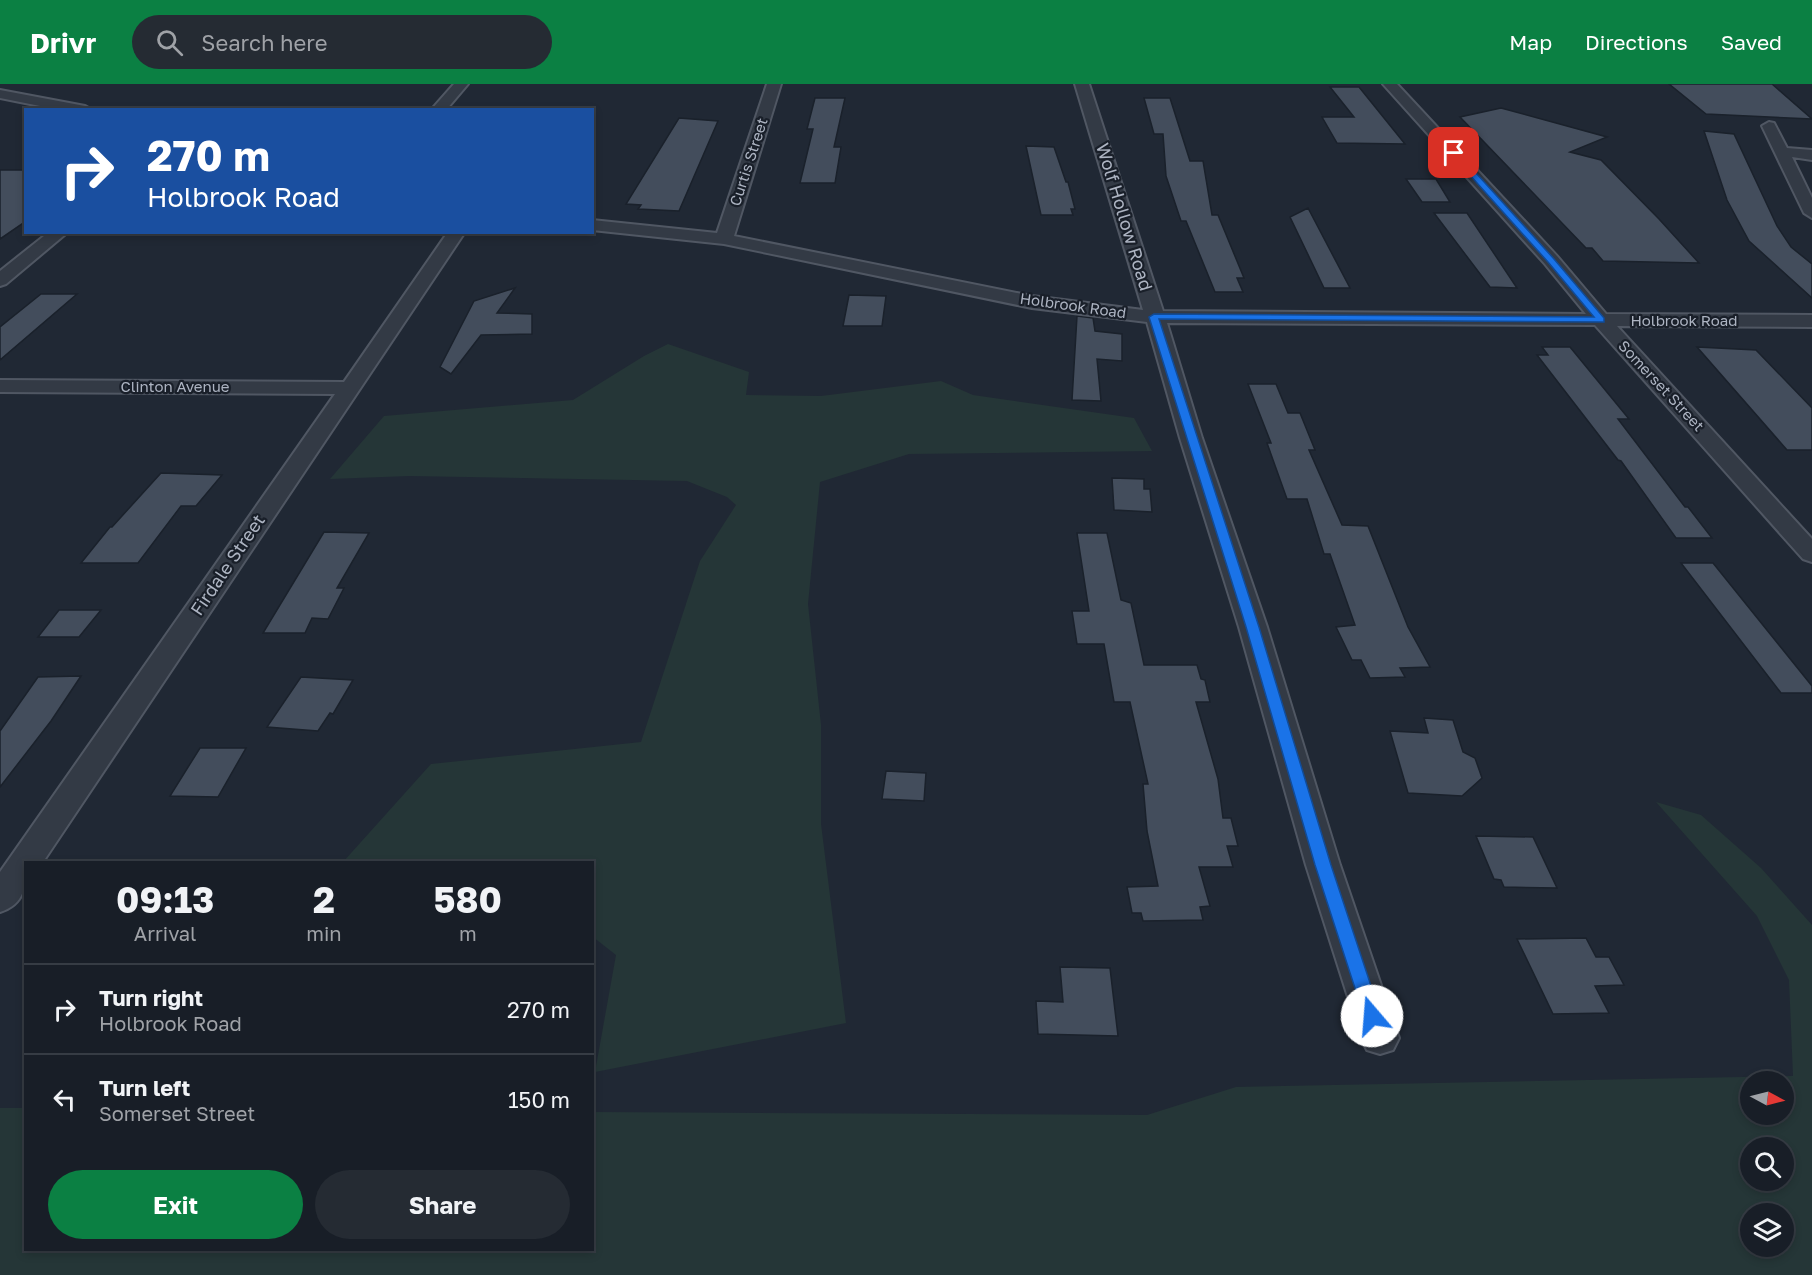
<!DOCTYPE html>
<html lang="en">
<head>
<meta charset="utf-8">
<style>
  body { margin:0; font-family:"Golos Text",sans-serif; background:#252b33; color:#f1f3f6; height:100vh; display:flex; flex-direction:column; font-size:22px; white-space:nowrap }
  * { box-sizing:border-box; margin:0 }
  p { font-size:20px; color:#9fa2a7 }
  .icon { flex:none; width:33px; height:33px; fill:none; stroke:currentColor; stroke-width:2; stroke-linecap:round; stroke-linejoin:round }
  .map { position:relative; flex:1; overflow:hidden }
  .details { position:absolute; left:24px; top:777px; width:570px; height:390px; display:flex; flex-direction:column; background:#181e27; border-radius:0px; box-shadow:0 3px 9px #0003,0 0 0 2px #363c44 }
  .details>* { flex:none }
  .top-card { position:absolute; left:24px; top:24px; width:570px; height:126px; border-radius:0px; box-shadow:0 3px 9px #0003,0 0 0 2px #363c44; background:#1a4fa0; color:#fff; overflow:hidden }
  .needle { width:39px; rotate:97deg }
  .fabs { position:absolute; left:1740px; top:987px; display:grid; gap:12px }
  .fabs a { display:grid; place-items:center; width:54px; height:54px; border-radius:50%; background:#181e27; box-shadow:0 3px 9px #0003,0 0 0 2px #363c44; font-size:30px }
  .pin { position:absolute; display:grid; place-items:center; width:51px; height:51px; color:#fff; margin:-26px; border-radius:12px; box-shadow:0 3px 9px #0006 }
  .me { position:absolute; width:66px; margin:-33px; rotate:342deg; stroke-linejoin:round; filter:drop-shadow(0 0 4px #0008) }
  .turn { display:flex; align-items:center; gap:21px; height:126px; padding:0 24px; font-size:27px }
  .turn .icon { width:78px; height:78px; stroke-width:2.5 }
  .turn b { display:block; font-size:42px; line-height:51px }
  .eta { display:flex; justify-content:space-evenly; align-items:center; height:102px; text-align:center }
  .eta b { font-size:36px; font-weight:700; line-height:42px }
  .action { display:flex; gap:12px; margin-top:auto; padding:12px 24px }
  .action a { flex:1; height:69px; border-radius:36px; background:#0b8043; color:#fff; font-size:24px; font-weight:700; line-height:69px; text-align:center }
  .action a+a { background:#252b33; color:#f1f3f6 }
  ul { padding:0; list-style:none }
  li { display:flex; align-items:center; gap:18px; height:90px; padding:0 24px; border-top:2px solid #363c44 }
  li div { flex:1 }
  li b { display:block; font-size:22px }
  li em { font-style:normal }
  header { display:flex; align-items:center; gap:36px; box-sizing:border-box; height:84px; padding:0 30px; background:#0b8043; color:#fff }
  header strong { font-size:28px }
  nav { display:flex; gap:33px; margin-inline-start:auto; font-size:21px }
  .search { width:420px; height:54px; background:#252b33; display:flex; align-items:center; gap:15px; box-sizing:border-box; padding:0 21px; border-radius:33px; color:#9fa2a7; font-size:22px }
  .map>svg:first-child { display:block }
</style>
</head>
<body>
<header>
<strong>Drivr</strong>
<div class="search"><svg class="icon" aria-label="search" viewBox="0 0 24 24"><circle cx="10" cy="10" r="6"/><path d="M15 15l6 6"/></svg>Search here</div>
<nav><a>Map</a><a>Directions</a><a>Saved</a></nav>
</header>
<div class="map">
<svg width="1812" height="1191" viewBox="0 0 1812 1191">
  <rect width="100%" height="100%" fill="#202834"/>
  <path fill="#253637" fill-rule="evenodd" d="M 668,260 L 749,288 L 746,311 L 821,312 L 941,297 L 973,311 L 1134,334 L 1152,367 L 909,370 L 820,398 L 808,520 L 821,641 L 821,740 L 846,939 L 595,988 L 616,871 L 593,853 L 592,778 L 343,778 L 431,680 L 641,658 L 700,477 L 736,421 L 727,413 L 687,397 L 409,392 L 330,395 L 384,332 L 573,316 L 644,272 Z
    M 1656,718 L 1701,731 L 1761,784 L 1812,841 L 1812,1191 L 0,1191 L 0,1024 L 25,1024 L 26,1166 L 592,1166 L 593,1028 L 1147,1031 L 1236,1003 L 1793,992 L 1789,896 L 1757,832 ZM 1750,998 L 1784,998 L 1784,1030 L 1750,1030 ZM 1750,1064 L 1784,1064 L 1784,1096 L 1750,1096 ZM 1750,1130 L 1784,1130 L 1784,1162 L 1750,1162 Z"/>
  <path fill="#434d5c" stroke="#1a212b" stroke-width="1.5" d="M 1669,0 L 1772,0 L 1812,35 L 1706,30 Z
    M 1330,3 L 1359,3 L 1405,60 L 1337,59 L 1322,33 L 1354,33 Z
    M 815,14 L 845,14 L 834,63 L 841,63 L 835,99 L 800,99 L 813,45 L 807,45 Z
    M 1144,14 L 1170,14 L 1190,77 L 1203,77 L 1212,131 L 1218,131 L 1244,194 L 1237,194 L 1243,208 L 1215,208 L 1186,137 L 1181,137 L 1166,92 L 1163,50 L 1154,50 Z
    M 1501,24 L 1607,53 L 1570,68 L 1601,76 L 1659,135 L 1699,179 L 1603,177 L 1592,164 L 1586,164 L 1460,33 Z
    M 679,34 L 718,37 L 679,127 L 638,125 L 641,121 L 626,120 Z
    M 1704,47 L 1734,50 L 1777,142 L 1791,163 L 1812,180 L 1812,214 L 1749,157 L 1727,116 Z
    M 1026,62 L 1054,63 L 1066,98 L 1068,98 L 1075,125 L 1071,125 L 1073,131 L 1041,131 Z
    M 0,86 L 26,86 L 26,137 L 0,155 Z
    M 1406,95 L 1436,95 L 1450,118 L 1422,118 Z
    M 1308,124 L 1350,204 L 1324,204 L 1290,133 Z
    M 1434,129 L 1467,129 L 1517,204 L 1490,203 Z
    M 515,204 L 497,229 L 532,230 L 532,250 L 481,251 L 451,290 L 440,283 L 474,217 Z
    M 41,210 L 77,210 L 0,276 L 0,243 Z
    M 849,211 L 886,212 L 882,242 L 843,242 Z
    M 1077,232 L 1093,234 L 1095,247 L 1122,250 L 1122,277 L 1097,275 L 1101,317 L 1072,316 Z
    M 1542,263 L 1570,263 L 1629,335 L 1618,335 L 1685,423 L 1688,423 L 1712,454 L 1676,454 L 1621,377 L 1618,376 L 1537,271 L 1548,271 Z
    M 1697,263 L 1756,266 L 1812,324 L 1812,366 L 1787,366 Z
    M 1248,300 L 1276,300 L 1288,329 L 1300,329 L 1315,366 L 1309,366 L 1342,441 L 1368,442 L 1408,543 L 1430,583 L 1400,584 L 1405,593 L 1370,594 L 1361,576 L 1352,576 L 1336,543 L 1355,541 L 1330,470 L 1324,470 L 1307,415 L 1287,415 L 1267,359 L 1271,359 Z
    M 161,389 L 222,391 L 196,422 L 181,422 L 138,479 L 81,479 L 110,443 L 112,443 Z
    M 1112,394 L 1144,395 L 1144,405 L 1150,405 L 1152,428 L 1114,426 Z
    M 324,448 L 369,449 L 337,504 L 344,504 L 328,535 L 312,534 L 305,549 L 263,549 Z
    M 1077,449 L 1107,449 L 1121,516 L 1131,519 L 1144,581 L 1197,581 L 1201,595 L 1205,596 L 1210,618 L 1196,618 L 1218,695 L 1223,734 L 1231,734 L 1238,762 L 1227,762 L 1233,783 L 1199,783 L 1210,822 L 1200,823 L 1203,836 L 1143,837 L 1141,829 L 1132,829 L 1127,803 L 1158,802 L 1147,747 L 1143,700 L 1148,700 L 1130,618 L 1114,618 L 1104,560 L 1077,560 L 1072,527 L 1089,527 Z
    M 1681,479 L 1713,479 L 1812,602 L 1812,609 L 1781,609 Z
    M 59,526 L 101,526 L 79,553 L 38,553 Z
    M 81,592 L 51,637 L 0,703 L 0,647 L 38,593 Z
    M 301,593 L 353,596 L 333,630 L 330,629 L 318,647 L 267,643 Z
    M 1424,634 L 1453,636 L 1463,668 L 1475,674 L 1482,694 L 1462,712 L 1408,709 L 1390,647 L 1428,649 Z
    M 200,664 L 246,664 L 218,713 L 170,712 Z
    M 886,687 L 926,689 L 924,717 L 882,715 Z
    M 1476,752 L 1533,753 L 1557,804 L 1504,803 L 1501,796 L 1494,795 Z
    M 1586,854 L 1596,873 L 1609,873 L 1624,901 L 1595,902 L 1609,929 L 1553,930 L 1517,855 Z
    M 1060,883 L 1110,884 L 1118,952 L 1038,950 L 1036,917 L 1063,918 Z"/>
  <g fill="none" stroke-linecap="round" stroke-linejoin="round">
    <g stroke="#505763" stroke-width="4">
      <path id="minor" d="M 454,0 L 468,0 L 446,26 L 431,26 Z
        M 767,0 L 781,0 L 734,152 L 1032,212 L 1143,226 L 1075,0 L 1089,0 L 1163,227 L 1586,230 L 1545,180 L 1383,0 L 1397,0 L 1557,172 L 1606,230 L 1812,231 L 1812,243 L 1617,242 L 1812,455 L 1812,478 L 1803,475 L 1595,241 L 1167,239 L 1202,354 L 1267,543 L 1340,781 L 1399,954 L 1393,966 L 1380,970 L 1367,966 L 1361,954 L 1306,781 L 1239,543 L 1180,354 L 1147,238 L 1032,224 L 724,160 L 592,146 L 592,136 L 717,149 Z
        M 0,6 L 85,22 L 92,26 L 60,26 L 0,14 Z
        M 1769,38 L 1774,39 L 1787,64 L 1812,66 L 1812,76 L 1792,73 L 1812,114 L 1812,134 L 1804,129 L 1762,42 Z
        M 49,148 L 68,148 L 6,200 L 0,202 L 0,187 Z
        M 448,148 L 465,148 L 43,778 L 26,778 C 26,802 25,820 0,828 L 0,788 L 335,310 L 0,308 L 0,296 L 344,298 Z"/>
    </g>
    <use href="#minor" fill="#333a45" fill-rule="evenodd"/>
  </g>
  <path fill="#1a73e8" stroke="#114b97" stroke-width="1.5" d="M 1451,67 L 1456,67 L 1554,175 L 1604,234 L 1604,238 L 1159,235 L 1259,543 L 1331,781 L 1381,932 L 1379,937 L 1372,940 L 1366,937 L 1364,932 L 1315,781 L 1246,543 L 1149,233 L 1154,230 L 1594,233 L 1548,178 L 1451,70 Z"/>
  <g text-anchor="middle" stroke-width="4.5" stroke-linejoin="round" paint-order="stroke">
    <g font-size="15" fill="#adb4c2" stroke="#191f29">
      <text transform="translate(749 78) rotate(-72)" y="5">Curtis Street</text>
      <text transform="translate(1073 222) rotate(8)" y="5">Holbrook Road</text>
      <text x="1684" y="242">Holbrook Road</text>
      <text transform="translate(1661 302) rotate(47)" y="5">Somerset Street</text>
      <text x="175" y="308">Clinton Avenue</text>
    </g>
    <g font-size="18" fill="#adb4c2" stroke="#191f29">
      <text transform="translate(1124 133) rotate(73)" y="6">Wolf Hollow Road</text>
      <text transform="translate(228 481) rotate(-56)" y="6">Firdale Street</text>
    </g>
  </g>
</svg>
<div class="fabs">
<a><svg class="needle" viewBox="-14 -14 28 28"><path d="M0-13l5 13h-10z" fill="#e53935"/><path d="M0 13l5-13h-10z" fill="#9fa2a7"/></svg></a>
<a><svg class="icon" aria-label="search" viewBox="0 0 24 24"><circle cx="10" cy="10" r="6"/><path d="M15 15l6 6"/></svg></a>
<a><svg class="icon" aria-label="layers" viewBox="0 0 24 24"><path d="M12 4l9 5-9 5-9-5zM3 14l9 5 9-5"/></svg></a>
</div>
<div class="pin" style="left:1454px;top:69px;background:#d93025"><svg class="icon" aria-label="arrive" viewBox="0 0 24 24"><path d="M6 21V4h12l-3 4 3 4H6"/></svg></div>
<svg class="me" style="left:1372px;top:932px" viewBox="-20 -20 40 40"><circle r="19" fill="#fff"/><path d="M0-13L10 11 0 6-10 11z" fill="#1a73e8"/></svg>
<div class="top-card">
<div class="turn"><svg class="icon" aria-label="right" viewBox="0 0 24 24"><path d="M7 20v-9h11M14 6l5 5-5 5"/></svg><div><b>270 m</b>Holbrook Road</div></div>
</div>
<section class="details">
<div class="eta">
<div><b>09:13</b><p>Arrival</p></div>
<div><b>2</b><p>min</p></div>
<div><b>580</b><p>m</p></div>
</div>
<ul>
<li><svg class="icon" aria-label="right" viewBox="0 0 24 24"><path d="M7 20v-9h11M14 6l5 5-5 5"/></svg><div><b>Turn right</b><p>Holbrook Road</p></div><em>270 m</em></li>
<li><svg class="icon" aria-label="left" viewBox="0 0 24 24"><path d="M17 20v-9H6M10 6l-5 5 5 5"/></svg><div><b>Turn left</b><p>Somerset Street</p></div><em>150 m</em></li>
</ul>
<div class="action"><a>Exit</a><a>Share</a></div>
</section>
</div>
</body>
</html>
